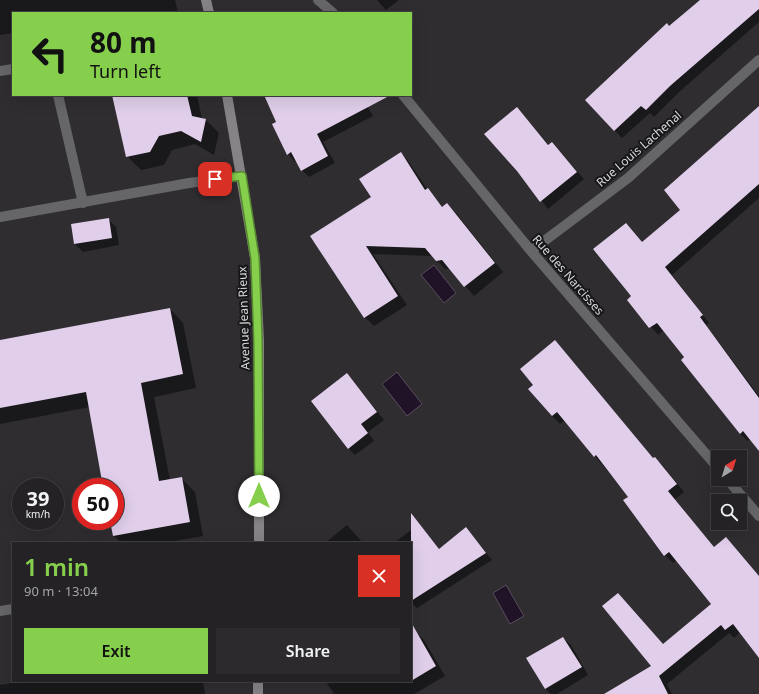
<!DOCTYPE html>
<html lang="en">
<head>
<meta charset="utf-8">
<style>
  body { margin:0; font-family:"Noto Sans",sans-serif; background:#2c2a2d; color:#f1f3f6; height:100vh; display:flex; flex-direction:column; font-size:15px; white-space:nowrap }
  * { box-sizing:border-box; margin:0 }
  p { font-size:13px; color:#a3a4a7 }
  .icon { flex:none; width:22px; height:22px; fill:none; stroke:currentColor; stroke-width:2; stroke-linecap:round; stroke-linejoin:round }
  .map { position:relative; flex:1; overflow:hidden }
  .details { position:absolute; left:12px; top:542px; width:400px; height:140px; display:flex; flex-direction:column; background:#242225; border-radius:0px; box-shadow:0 4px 16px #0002,0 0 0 1px #413f42 }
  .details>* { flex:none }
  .hud { position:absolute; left:12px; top:12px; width:400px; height:84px; border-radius:0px; box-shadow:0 4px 16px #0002,0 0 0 1px #413f42; background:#85cf4c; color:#111; overflow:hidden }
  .needle { width:26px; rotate:38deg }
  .controls { position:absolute; left:711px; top:450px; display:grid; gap:8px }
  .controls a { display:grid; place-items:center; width:36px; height:36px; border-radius:0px; background:#242225; box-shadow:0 4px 16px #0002,0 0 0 1px #413f42; font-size:20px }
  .speed { position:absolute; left:12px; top:478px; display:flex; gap:8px; font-size:20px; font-weight:700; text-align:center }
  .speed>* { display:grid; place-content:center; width:52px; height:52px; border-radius:50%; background:#242225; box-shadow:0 4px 16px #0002,0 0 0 1px #413f42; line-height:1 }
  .speed small { font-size:10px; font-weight:400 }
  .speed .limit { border:6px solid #d22; background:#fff; color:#111 }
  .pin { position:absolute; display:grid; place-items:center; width:34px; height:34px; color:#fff; margin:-17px; border-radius:8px; box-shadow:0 2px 6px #0006 }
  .me { position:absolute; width:44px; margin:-22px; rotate:0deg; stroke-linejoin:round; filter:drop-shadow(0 0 3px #0008) }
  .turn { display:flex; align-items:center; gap:14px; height:84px; padding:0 12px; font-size:18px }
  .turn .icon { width:52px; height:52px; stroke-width:2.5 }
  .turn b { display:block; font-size:28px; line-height:34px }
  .round { display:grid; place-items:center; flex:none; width:42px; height:42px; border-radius:0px; background:#2c2a2d }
  .head { display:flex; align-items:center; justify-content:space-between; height:68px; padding:0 12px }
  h1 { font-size:24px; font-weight:600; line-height:30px; color:#85cf4c }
  .action { display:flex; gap:8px; margin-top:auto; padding:8px 12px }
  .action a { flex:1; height:46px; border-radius:0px; background:#85cf4c; color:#111; font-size:16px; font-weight:600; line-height:46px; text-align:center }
  .action a+a { background:#2c2a2d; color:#f1f3f6 }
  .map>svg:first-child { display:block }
</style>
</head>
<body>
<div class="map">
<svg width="759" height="694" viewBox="0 0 759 694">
  <rect width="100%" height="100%" fill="#302d31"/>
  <path fill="#211327" stroke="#584e5d" d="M 434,265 L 456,293 L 444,303 L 421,275 Z
    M 397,372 L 422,404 L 407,416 L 382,384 Z
    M 506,585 L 524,616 L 510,624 L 493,593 Z"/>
  <path fill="#0007" d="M 0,0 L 175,0 L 178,13 L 13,13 L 13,33 L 0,35 Z
    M 377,0 L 399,0 L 386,10 Z
    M 702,0 L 759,0 L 759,22 L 678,93 L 654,117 L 650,113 L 622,138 L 586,100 Z
    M 113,95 L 197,95 L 202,119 L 205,119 L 219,133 L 214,155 L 195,144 L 172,150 L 164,165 L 141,170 L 127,156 Z
    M 265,95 L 366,95 L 365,102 L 373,116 L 323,142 L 335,163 L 309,177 L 302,170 L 297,160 L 295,162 L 288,154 Z
    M 759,106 L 759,198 L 672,275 L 709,323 L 706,325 L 759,396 L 759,449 L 750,439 L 748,441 L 740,434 L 664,330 L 658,335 L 629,300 L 633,297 L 643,243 L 682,210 L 665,190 Z
    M 517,108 L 549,145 L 552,143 L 584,179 L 548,209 L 518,170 Z
    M 400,153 L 409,162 L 427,189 L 443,208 L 447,205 L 456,213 L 503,272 L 474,296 L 450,268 L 445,269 L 433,256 L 373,254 L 407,305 L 374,326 L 365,317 L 312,236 L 372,197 Z
    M 108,219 L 116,227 L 119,245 L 83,252 L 75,244 L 72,225 Z
    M 170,309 L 183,323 L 196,388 L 154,397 L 170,480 L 181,478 L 195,492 L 203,536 L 164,543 L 121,543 L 114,536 L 111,521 L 115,521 L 115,487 L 104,487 L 90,407 L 0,424 L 0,341 Z
    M 555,341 L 653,459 L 655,458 L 663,466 L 684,492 L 675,499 L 714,548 L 726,538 L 759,576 L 759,655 L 740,632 L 734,638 L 729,633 L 667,684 L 672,694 L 625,694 L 652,666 L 663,645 L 712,604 L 677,560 L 673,563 L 665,555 L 625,501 L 629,497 L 565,420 L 560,424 L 552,416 L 534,386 Z
    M 347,374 L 384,420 L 368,432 L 374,441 L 355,455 L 348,448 Z
    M 419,524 L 440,550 L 466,529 L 492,560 L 417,608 L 411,603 L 411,543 L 394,543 Z
    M 347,525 L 363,543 L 325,543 Z
    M 415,631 L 424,640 L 445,676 L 414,694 L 332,694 L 334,693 L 327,684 L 331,681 L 411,681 L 411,633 Z
    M 563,638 L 571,645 L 588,675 L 557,694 L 551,694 L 545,689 L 528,658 Z
    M 24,681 L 203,681 L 205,694 L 0,694 L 0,685 Z"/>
  <path fill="#e0ceea" d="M 700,0 L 759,0 L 759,9 L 670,86 L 646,110 L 641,106 L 614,131 L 585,100 L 667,23 L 669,26 Z
    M 112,95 L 187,95 L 192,116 L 206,119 L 201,142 L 181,131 L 159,136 L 150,152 L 126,157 Z
    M 264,95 L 391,95 L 317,134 L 328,156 L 301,171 L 291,152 L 287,155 L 272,124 L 276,122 Z
    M 759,106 L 759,184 L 665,267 L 703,315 L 700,317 L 759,398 L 759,451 L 743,431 L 740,434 L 681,360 L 684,357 L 657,323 L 649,328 L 627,300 L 631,296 L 593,249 L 626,223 L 642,242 L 680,210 L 664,190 Z
    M 517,107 L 548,145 L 552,142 L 577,172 L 540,202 L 517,171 L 484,134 Z
    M 401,152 L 425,190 L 428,188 L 442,207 L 447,203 L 495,263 L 464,287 L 442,260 L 436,261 L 425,248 L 366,246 L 398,296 L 364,318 L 310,236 L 371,197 L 359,179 Z
    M 109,218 L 112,238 L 74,244 L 71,224 Z
    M 170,308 L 183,374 L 141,383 L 159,481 L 182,477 L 190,522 L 113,536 L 110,521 L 115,521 L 115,487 L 103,487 L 86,392 L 0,408 L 0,340 Z
    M 555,340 L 653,458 L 655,457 L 677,484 L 668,491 L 714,547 L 726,537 L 759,576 L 759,658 L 733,624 L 725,630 L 721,625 L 659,676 L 668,694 L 604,694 L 651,666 L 602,606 L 618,593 L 663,644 L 711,604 L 669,552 L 664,556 L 623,500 L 628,497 L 596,455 L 594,457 L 557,412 L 552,416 L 528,389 L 533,385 L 520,369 Z
    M 347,373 L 377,412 L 361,424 L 368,433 L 348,449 L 311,401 Z
    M 411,513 L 439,549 L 466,527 L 486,553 L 411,601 Z
    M 411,622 L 436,666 L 411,681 Z
    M 563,637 L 582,667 L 545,689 L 526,658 Z"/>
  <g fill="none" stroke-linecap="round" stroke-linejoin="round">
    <path stroke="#666567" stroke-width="10" d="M 0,71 L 13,69
      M 58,95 L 83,203
      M 0,217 L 189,183 L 242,176
      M 0,611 L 13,609"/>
    <path stroke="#666567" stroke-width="10" d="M 318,0 L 333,13
      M 403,95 L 531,251 L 718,468
      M 531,251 L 628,178 L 759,60
      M 727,479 L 759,516"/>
    <path stroke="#868387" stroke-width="10" d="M 206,0 L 209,13
      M 227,95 L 255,258 L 259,341 L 259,543
      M 258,694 L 258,681"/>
  </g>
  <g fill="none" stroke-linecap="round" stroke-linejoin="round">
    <g stroke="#568731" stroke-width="10">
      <path id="route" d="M 215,179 L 242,176 L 255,258 L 258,341 L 259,496"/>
    </g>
    <use href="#route" stroke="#85cf4c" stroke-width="7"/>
  </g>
  <g text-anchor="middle" stroke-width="4" stroke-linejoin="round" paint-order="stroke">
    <g font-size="12" fill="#d9d7da" stroke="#171618">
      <text transform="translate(639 149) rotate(-41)" y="4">Rue Louis Lachenal</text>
      <text transform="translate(568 275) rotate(49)" y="4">Rue des Narcisses</text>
      <text transform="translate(244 318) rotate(-92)" y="4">Avenue Jean Rieux</text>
    </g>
  </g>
</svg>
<div class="controls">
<a><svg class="needle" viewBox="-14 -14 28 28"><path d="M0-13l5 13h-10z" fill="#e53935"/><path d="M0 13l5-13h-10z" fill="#a3a4a7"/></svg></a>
<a><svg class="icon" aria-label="search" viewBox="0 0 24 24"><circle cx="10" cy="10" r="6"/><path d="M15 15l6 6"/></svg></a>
</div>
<div class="speed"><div>39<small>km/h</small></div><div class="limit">50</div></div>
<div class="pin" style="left:215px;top:179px;background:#d93025"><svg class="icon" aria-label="arrive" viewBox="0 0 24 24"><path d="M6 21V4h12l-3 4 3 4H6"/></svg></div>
<svg class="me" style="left:259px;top:496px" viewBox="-20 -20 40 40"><circle r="19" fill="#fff"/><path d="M0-13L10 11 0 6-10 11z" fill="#85cf4c"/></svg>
<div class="hud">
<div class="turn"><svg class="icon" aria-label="left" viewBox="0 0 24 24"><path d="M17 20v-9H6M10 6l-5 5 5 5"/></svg><div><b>80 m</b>Turn left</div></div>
</div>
<section class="details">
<div class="head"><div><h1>1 min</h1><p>90 m · 13:04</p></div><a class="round" style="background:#d93025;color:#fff"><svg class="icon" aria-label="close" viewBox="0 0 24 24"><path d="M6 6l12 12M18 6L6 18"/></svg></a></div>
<div class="action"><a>Exit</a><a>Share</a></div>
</section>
</div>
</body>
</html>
